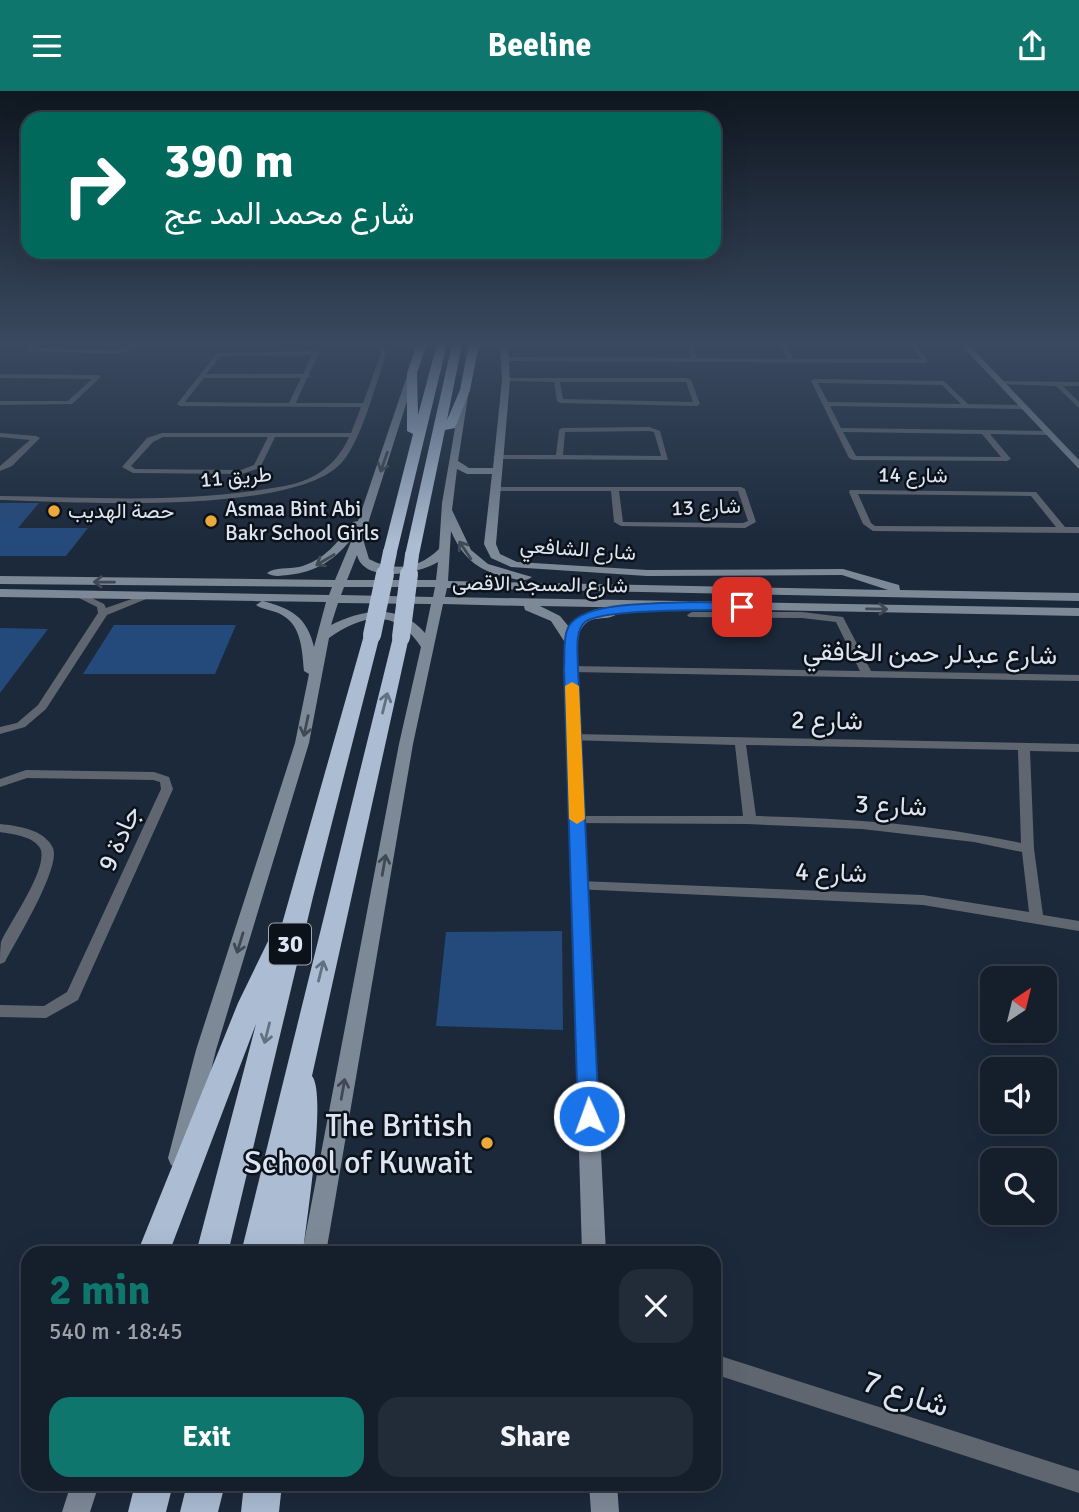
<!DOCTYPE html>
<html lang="en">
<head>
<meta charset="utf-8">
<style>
  body { margin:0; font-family:Signika,Vazirmatn,sans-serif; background:#222c38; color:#f1f3f6; height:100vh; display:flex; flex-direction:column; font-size:26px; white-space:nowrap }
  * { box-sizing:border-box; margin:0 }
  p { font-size:23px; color:#9da2a9 }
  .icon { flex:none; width:38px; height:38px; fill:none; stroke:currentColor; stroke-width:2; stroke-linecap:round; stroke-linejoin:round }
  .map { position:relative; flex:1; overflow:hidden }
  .side { position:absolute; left:21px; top:1155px; width:700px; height:245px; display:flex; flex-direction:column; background:#151f2c; border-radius:21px; box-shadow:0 7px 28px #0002,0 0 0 2px #343d48 }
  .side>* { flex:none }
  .banner { position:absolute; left:21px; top:21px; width:700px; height:147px; border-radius:21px; box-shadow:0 7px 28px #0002,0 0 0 2px #343d48; background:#00695c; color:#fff; overflow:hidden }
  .needle { width:46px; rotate:35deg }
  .controls { position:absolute; left:980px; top:875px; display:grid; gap:14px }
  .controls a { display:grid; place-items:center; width:77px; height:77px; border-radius:14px; background:#151f2c; box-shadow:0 7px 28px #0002,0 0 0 2px #343d48; font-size:35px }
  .pin { position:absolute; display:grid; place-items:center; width:60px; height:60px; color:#fff; margin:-30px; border-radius:14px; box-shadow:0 4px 10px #0006 }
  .me { position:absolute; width:77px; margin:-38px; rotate:358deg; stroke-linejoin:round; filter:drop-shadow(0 0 5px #0008) }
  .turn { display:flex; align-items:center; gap:24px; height:147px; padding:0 28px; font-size:32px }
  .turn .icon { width:91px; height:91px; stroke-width:2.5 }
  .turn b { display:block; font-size:49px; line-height:60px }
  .round { display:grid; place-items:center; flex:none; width:74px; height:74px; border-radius:21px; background:#222c38 }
  .summary { display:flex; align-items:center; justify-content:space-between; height:119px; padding:0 28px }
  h1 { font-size:42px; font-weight:700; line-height:52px; color:#0f766e }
  .primary-button { display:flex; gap:14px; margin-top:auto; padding:14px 28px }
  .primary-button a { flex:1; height:80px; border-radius:21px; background:#0f766e; color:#fff; font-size:28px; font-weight:700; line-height:80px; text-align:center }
  .primary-button a+a { background:#222c38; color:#f1f3f6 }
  header { display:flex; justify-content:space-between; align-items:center; height:91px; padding:0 28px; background:#0f766e; color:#fff; font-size:32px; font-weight:700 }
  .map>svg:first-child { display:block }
</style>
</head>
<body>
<header><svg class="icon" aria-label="menu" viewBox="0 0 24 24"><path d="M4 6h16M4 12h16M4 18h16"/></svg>Beeline<svg class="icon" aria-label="share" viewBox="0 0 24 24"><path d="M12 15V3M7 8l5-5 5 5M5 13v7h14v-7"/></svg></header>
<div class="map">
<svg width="1079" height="1421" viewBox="0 0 1079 1421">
  <rect width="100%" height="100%" fill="#1c293b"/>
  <path fill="#244a7c" d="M 0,412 L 39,412 L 18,437 L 88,437 L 66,465 L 0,465 Z
    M 114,534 L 236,534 L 215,583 L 83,583 Z
    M 0,537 L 48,538 L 0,602 Z
    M 562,840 L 563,939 L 436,935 L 446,841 Z"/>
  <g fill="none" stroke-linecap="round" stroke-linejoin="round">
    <path fill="#606670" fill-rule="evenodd" d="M 33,253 L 40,253 L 35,257 L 116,259 L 127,257 L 131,253 L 137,253 L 131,259 L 116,263 L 27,260 L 27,258 Z
      M 377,253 L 383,253 L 387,262 C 375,293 363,346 343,370 C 299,425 70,411 0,409 L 0,405 C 84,406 169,412 252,400 C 272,397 296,395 314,385 C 331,375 341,364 349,346 L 275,346 L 260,377 L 242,383 L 133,382 L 122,376 L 147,347 L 162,342 L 351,342 L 361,316 L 180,315 L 177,313 L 217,262 L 316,260 L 319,262 L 309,283 L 311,285 L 307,287 L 296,312 L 363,312 L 381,262 ZM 312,264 L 303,283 L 206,283 L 221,265 ZM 204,287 L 301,287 L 289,312 L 185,311 ZM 163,346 L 268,346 L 254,374 L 241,379 L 135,378 L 131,375 L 153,351 Z
      M 687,253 L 693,253 L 696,267 L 787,268 L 780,253 L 786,253 L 793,268 L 921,268 L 910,253 L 916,253 L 928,270 L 925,272 L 507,270 L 504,268 L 507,266 L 690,267 Z
      M 0,283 L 98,284 L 101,286 L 72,313 L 0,314 L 0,310 L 68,310 L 92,288 L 0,287 Z
      M 506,287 L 688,287 L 691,289 L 700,313 L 697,315 L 560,312 L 557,310 L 554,291 L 504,290 ZM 560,291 L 686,291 L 693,311 L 563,308 Z
      M 814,288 L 944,290 L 968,313 L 1022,314 L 1025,316 L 1022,318 L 830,315 L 841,337 L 1048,340 L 1051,342 L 1048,344 L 990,343 L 1011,368 L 1007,370 L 853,369 L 849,367 L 811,290 ZM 818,292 L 942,294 L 961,313 L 828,311 ZM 843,341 L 982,343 L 1001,366 L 856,365 Z
      M 1002,290 L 1079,291 L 1079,295 L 1063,295 L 1079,311 L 1079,317 L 1056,295 L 1000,293 Z
      M 649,336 L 660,340 L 668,369 L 497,368 L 493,366 L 497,364 L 556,364 L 559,339 L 562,337 ZM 649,340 L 654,341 L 661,365 L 563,364 L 565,341 Z
      M 0,342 L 36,345 L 40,347 L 12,375 L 0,380 L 0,375 L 30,349 L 0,346 Z
      M 491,396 L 741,396 L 745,398 L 756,431 L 745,437 L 621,435 L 614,431 L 611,400 L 491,400 ZM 619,400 L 738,400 L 748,430 L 743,432 L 623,431 Z
      M 850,399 L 1033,401 L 1036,401 L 1065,436 L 1079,436 L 1079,442 L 873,440 L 863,433 L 849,401 ZM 858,403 L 1031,405 L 1056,436 L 875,435 L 871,432 Z
      M 82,502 L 104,513 L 106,517 L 143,504 L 146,503 L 151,506 L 107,524 L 46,618 L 25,636 L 0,643 L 0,636 L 17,632 L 38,614 L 98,522 L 97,516 L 79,507 L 77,505 Z
      M 692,521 L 802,521 L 843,526 L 871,580 L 1079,584 L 1079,590 L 571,581 L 566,578 L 571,575 L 860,580 L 836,531 L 802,527 L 689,526 L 687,524 Z
      M 573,643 L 1079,653 L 1079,661 L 1030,660 L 1034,758 L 1043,824 L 1079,830 L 1079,840 L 923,814 L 575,798 L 573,795 L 575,792 L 580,790 L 923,804 L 1029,821 L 1022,761 L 974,751 L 862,738 L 747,733 L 573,732 L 571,729 L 577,725 L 743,725 L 735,654 L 569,649 L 567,647 L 569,645 ZM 746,654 L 1018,659 L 1021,752 C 933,733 845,727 756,725 Z
      M 26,679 L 154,681 L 169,686 L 173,698 L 78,909 L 46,927 L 0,926 L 0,914 L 44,915 L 67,901 L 161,698 L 160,691 L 153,689 L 27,687 L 0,696 L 0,688 Z
      M 0,733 C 18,735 44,738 53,757 C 61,777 16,850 5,871 L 0,873 C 0,866 0,858 1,851 C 9,832 50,776 40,757 C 33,745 12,743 0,741 Z
      M 714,1263 L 1079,1380 L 1079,1402 L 714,1283 Z"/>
    <path fill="#7e8998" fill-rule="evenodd" d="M 500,253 L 508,253 L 510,289 L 496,453 L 500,463 L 517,471 L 647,479 L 843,478 L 899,494 L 900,499 L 1079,502 L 1079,510 L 447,497 L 445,506 L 1079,517 L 1079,525 L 540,515 L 560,525 L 569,536 C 579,522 606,510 621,521 C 602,535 587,516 576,550 L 606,1162 L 582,1162 L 564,550 L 551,530 L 525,519 L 524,515 L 443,513 L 413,653 L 326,1162 L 302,1162 L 399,653 L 421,556 C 396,517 363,523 329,547 L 309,652 L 216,959 L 190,1067 L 187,1074 L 179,1078 L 171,1074 L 168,1067 L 196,959 L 295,652 L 309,583 L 304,580 C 302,560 302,535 282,524 C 274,519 263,519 256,514 L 262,510 C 291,517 307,526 314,556 L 326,511 L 0,506 L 0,498 L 329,504 L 332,496 L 0,493 L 0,485 L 335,489 L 353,446 C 336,468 317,481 288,484 C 280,485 273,486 267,482 C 275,476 289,478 299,476 C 324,470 339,450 353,431 L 358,430 L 408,282 L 412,280 L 416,282 L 363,448 L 369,468 C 393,481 419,478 439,458 L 442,412 L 462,297 L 469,299 L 458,370 L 469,377 L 493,377 L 502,289 ZM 457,378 L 467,383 L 492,383 L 484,453 L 491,467 L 511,476 L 647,485 L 842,484 L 888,499 L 448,490 L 451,440 C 463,469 481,481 510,487 C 519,489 525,491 532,486 L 488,473 L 471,459 L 452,419 ZM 357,464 C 364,493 419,483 438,471 L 436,489 L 347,489 ZM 344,496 L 435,496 L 433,506 L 341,504 ZM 338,512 L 431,513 L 425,542 C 400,512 362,518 331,534 Z
      M 960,253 L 968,253 L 1079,369 L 1079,378 Z
      M 71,1393 L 99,1393 L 90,1421 L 62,1421 Z
      M 589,1393 L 617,1393 L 619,1421 L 591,1421 Z"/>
    <path fill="#abbcd3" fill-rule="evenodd" d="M 417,253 L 427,253 L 417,282 L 418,324 L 437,253 L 447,253 L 397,461 L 390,465 L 383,461 L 413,343 L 407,340 L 407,282 Z
      M 452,253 L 462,253 L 447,329 L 460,299 L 469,253 L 479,253 L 470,299 L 455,337 L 445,339 L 419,464 L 412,468 L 405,464 Z
      M 372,539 L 380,544 L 313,806 L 228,1162 L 196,1162 L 256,933 L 169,1162 L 143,1162 L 140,1155 L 238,912 L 272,842 L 280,840 L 364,544 Z
      M 401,541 L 409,546 L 312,985 C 327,1003 306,1132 303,1162 L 241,1162 L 393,546 Z
      M 135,1393 L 173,1393 L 166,1421 L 128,1421 Z
      M 187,1393 L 225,1393 L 218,1421 L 180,1421 Z
      M 244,1393 L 282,1393 L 279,1421 L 241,1421 Z"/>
    <path stroke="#abbcd3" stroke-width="14" d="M 385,485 L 390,461
      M 409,485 L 412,464"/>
    <path stroke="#abbcd3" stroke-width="18" d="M 372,544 L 385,483
      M 401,546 L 409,483"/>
  </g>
  <defs><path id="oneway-shaft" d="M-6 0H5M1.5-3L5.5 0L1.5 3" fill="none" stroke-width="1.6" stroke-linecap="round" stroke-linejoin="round" transform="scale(1.75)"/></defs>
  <g stroke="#3f4853">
    <use href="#oneway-shaft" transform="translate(384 371) rotate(109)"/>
    <use href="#oneway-shaft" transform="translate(465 459) rotate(-124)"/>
    <use href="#oneway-shaft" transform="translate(325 469) rotate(149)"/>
    <use href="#oneway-shaft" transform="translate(104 491) rotate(-179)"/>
    <use href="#oneway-shaft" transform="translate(877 518) rotate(1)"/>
    <use href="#oneway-shaft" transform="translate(306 635) rotate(102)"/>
    <use href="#oneway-shaft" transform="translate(384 774) rotate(-80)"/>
    <use href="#oneway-shaft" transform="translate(240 852) rotate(107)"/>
    <use href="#oneway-shaft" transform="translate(343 998) rotate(-80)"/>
  </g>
  <g stroke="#637080">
    <use href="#oneway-shaft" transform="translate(385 612) rotate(-76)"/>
    <use href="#oneway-shaft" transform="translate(321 880) rotate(-76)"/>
    <use href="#oneway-shaft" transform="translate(267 942) rotate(104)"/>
  </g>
  <linearGradient id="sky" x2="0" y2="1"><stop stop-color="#0f1720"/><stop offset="0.56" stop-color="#3a4960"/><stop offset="1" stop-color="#3a4960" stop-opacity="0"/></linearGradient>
  <rect width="1079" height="452" fill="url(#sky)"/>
  <path fill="#1a73e8" stroke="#114b97" stroke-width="2" d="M 690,511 L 742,512 L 748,516 L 742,519 C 717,519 601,517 585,531 C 574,540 578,564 578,578 L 599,1025 L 596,1032 L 589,1035 L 581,1032 L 578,1025 L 564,578 C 565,567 563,550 567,539 C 577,509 661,513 690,511 Z"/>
  <path fill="#f59e0b" d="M 572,591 L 579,595 L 585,728 L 577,733 L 569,728 L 565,595 Z"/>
  <g fill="#eba93a" stroke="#0c121a" stroke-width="2.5">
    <circle cx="54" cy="420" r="7"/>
    <circle cx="211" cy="430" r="7"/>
    <circle cx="487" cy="1052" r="7"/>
  </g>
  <g text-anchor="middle" stroke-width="5" stroke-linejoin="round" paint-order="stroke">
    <g font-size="21" fill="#dce5f1" stroke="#0c121a">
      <text transform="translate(913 384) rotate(1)" y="7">شارع 14</text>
      <text transform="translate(236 386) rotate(-5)" y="7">طريق 11</text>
      <text transform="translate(706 416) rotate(-2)" y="7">شارع 13</text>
      <text transform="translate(578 458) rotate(4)" y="7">شارع الشافعي</text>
      <text transform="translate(540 493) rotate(1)" y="7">شارع المسجد الاقصى</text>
    </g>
    <g font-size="21" fill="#dce5f1" stroke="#0c121a" text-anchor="start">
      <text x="225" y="425">Asmaa Bint Abi<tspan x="225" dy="24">Bakr School Girls</tspan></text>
      <text x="68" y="427">حصة الهديب</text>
    </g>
    <rect fill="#0c121a" stroke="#9ea6b0" stroke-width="2" x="269" y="832.5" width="42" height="41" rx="5"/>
    <g font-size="24" font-weight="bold" fill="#dce5f1">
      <text x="290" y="861">30</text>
    </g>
    <g font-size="26" fill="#dce5f1" stroke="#0c121a">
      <text transform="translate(930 562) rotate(1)" y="9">شارع عبدلر حمن الخافقي</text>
      <text transform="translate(827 629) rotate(1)" y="9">شارع 2</text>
      <text transform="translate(891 714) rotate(3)" y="9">شارع 3</text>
      <text transform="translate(119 747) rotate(-66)" y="9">جادة 9</text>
      <text transform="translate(831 781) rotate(2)" y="9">شارع 4</text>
    </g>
    <g font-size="32" fill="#dce5f1" stroke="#0c121a" text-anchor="end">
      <text x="473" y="1045">The British<tspan x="473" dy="37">School of Kuwait</tspan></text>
    </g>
    <g font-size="32" fill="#dce5f1" stroke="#0c121a">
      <text transform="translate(906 1302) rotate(18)" y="11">شارع 7</text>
    </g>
  </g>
</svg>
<div class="controls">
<a><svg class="needle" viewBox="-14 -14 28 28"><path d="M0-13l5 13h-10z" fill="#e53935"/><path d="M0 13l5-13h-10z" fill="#9da2a9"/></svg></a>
<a><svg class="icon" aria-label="sound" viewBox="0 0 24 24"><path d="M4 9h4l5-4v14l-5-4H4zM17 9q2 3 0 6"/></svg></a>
<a><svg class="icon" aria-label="search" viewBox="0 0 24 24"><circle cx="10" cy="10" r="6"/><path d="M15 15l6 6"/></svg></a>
</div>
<div class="pin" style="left:742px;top:516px;background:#d93025"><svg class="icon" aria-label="arrive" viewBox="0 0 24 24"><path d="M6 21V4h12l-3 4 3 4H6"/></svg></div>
<svg class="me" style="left:589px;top:1025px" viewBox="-20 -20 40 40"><circle r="17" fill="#1a73e8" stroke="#fff" stroke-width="3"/><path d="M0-11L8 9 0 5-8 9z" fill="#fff"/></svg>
<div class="banner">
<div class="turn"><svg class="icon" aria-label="right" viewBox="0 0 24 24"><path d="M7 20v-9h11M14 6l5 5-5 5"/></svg><div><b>390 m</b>شارع محمد المد عج</div></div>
</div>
<section class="side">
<div class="summary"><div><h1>2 min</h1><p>540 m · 18:45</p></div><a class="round"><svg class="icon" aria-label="close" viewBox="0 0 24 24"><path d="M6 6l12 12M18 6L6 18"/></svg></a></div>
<div class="primary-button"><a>Exit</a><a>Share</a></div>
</section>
</div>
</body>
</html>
